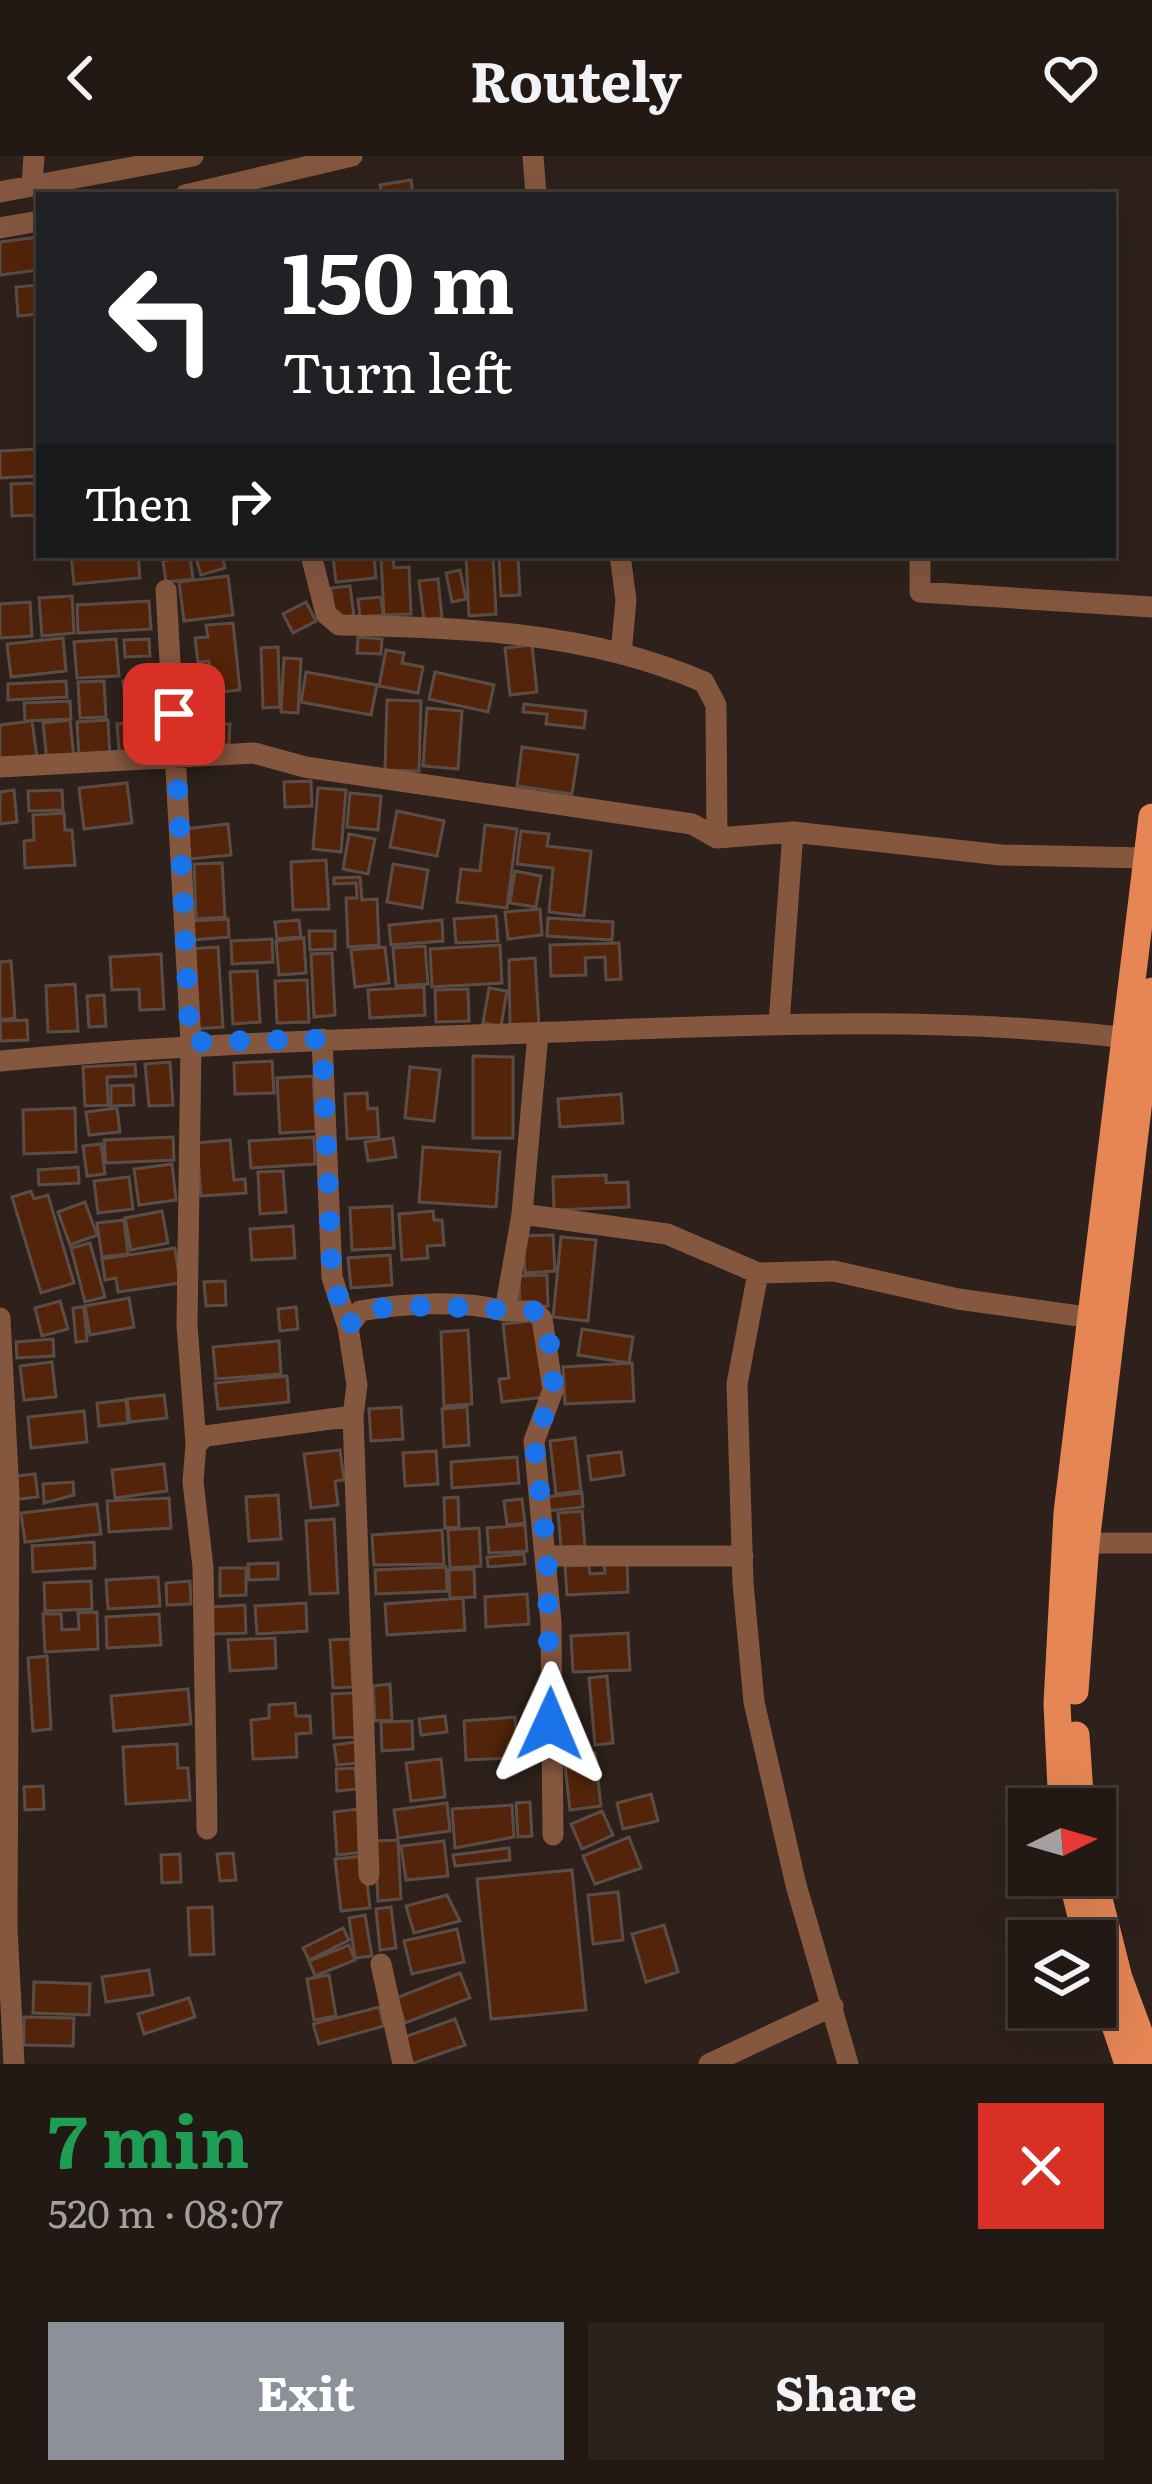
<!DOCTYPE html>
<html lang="en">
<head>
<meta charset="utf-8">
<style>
  body { margin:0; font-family:Literata,serif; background:#2a221d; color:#f1f3f6; height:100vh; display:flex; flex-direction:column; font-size:45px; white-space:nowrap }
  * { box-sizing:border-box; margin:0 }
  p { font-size:39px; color:#a2a0a0 }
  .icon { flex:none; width:66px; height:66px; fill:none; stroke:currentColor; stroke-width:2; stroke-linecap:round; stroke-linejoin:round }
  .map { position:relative; height:1908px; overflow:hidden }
  .drawer { display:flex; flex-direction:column; background:#221914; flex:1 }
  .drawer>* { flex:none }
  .hud { position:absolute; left:36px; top:36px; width:1080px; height:366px; border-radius:0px; box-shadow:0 12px 48px #0002,0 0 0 3px #3f3834; background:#202124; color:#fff; overflow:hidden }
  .needle { width:78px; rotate:85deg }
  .buttons { position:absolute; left:1008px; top:1632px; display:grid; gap:24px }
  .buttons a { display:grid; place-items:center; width:108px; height:108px; border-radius:0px; background:#221914; box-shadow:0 12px 48px #0002,0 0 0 3px #3f3834; font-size:60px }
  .pin { position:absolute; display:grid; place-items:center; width:102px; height:102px; color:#fff; margin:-51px; border-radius:24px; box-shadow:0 6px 18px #0006 }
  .me { position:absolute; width:132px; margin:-66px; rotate:1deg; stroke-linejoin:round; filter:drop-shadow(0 0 9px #0008) }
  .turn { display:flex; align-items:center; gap:42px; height:252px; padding:0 48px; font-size:54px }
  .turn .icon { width:156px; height:156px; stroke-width:2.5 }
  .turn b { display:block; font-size:84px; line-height:102px }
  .then { display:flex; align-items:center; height:114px; padding:0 48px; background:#0003; gap:24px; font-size:45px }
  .round { display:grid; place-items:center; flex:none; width:126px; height:126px; border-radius:0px; background:#2a221d }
  .summary { display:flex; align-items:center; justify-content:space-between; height:204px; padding:0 48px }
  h1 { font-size:72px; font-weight:700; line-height:90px; color:#1e9e55 }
  .action { display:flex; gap:24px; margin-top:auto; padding:24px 48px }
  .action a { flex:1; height:138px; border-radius:0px; background:#8c9099; color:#fff; font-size:48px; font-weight:700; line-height:138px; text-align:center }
  .action a+a { background:#2a221d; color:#f1f3f6 }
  header { display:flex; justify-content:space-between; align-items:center; height:156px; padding:0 48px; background:#221914; font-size:54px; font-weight:700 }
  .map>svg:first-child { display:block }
</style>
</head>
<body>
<header><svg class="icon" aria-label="back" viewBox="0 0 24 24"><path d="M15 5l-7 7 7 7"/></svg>Routely<svg class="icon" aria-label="heart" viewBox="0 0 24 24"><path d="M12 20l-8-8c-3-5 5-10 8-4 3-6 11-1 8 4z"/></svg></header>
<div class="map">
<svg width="1152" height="1908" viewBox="0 0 1152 1908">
  <rect width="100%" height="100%" fill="#2e211b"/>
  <path fill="#532409" stroke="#5b4d46" stroke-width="3" d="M 411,24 L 413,39 L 382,39 L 380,29 Z
    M 39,81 L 39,114 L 0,119 L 0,86 Z
    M 39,129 L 39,158 L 18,160 L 16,131 Z
    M 39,293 L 39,320 L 0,322 L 0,295 Z
    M 37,327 L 38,359 L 12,360 L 11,328 Z
    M 71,399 L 138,399 L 140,422 L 74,428 Z
    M 195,399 L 222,399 L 225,412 L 201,419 Z
    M 374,399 L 376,422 L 336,426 L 333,401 Z
    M 493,399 L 496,458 L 469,460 L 466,400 Z
    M 190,401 L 193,423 L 166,426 L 163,405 Z
    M 381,401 L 393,401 L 394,412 L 409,411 L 411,458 L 384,459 Z
    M 518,401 L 520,439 L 501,440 L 499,402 Z
    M 460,414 L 466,443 L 452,446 L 446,417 Z
    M 228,420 L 233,459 L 184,465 L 179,426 Z
    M 438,423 L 442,462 L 424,464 L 419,425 Z
    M 350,430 L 354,460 L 335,462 L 331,432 Z
    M 72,440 L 74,477 L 42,480 L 39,442 Z
    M 381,441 L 383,459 L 360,461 L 358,443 Z
    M 149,445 L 151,473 L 78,477 L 77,449 Z
    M 30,446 L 32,480 L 0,482 L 0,448 Z
    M 306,446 L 316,465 L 293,477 L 283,458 Z
    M 233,467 L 240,534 L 212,537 L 209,505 L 198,506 L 195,482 L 208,481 L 206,469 Z
    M 358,481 L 382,483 L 381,498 L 357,497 Z
    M 63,482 L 66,515 L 11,521 L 7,488 Z
    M 116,483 L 119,520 L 77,522 L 74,486 Z
    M 149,483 L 150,500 L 125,501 L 124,484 Z
    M 532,489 L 537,536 L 510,539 L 505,492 Z
    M 278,491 L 280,551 L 263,552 L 261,492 Z
    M 386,494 L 404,497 L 402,507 L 423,511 L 418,537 L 379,530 Z
    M 284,502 L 301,503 L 298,557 L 281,556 Z
    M 306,516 L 377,529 L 371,559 L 301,546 Z
    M 435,516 L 494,529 L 488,556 L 429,543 Z
    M 155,521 L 156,537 L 125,541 L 123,525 Z
    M 66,525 L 67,541 L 8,544 L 8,528 Z
    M 104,525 L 106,561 L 80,562 L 78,526 Z
    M 387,544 L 421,545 L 419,615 L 385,614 Z
    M 70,545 L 71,563 L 25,565 L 24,547 Z
    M 524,548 L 586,555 L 584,572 L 546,568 L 547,558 L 523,556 Z
    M 427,552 L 462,555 L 458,613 L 423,610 Z
    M 70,564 L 74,602 L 47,605 L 43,567 Z
    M 108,564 L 110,600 L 79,602 L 77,566 Z
    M 32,565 L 37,602 L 0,606 L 0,569 Z
    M 157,565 L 159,601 L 119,595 L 117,568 Z
    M 190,567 L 230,568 L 229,589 L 189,587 Z
    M 522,591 L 578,599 L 572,638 L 517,630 Z
    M 311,625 L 312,650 L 285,651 L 284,626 Z
    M 127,627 L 132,667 L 84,673 L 79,632 Z
    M 318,632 L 346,634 L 341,696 L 313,693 Z
    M 14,634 L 17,666 L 0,668 L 0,636 Z
    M 62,634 L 63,654 L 29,655 L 28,635 Z
    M 350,637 L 381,640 L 378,674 L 347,671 Z
    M 397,655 L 444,665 L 437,700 L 390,691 Z
    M 64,657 L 65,674 L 72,674 L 75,709 L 25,712 L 24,685 L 34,684 L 33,659 Z
    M 228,668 L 231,699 L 188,703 L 184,673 Z
    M 485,669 L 517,673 L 507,752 L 457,746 L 461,713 L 480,715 Z
    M 521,675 L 549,678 L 547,690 L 591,695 L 584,760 L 549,756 L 553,712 L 517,708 Z
    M 349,678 L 375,683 L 368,718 L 343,713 Z
    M 326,704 L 329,753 L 293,754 L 291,706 Z
    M 222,707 L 225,761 L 196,763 L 194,708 Z
    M 393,708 L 428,714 L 422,752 L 387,746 Z
    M 515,715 L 541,720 L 536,751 L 510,747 Z
    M 360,721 L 362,744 L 377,743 L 379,789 L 348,791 L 346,742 L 357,742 L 356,727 L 334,728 L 334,722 Z
    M 540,753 L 542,779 L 508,783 L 505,756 Z
    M 496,760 L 498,785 L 456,787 L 454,763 Z
    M 548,762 L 613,766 L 612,784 L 547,780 Z
    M 228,763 L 229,781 L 192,784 L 191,765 Z
    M 299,764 L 301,781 L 277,783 L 275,766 Z
    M 442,764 L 443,785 L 391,789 L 389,769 Z
    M 309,775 L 335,775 L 335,793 L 310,794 Z
    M 304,782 L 306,817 L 279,819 L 276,785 Z
    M 272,783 L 273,806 L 232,808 L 231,785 Z
    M 619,787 L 621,823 L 606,824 L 605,801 L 585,802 L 586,819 L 551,820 L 550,789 Z
    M 500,789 L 502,827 L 432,831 L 430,793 Z
    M 425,790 L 428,828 L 396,830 L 393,792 Z
    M 218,791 L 223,871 L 193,873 L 188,793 Z
    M 385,791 L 389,827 L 355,831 L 351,794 Z
    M 332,797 L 335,859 L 314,861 L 311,798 Z
    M 161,798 L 164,853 L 140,854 L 139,833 L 112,834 L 110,801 Z
    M 535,802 L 539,870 L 510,872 L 509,804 Z
    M 11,805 L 15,862 L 0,864 L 0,806 Z
    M 257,815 L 260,866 L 233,868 L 230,816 Z
    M 307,824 L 309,866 L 277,867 L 275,825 Z
    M 75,828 L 78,875 L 48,876 L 46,830 Z
    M 424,831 L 425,859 L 370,862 L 368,834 Z
    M 489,832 L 507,835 L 501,870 L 483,867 Z
    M 468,833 L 469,865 L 436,866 L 435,834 Z
    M 104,839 L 106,870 L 89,871 L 87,840 Z
    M 27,864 L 28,884 L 1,885 L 0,865 Z
    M 473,900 L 513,901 L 513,982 L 473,982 Z
    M 272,905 L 274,937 L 235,938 L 234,907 Z
    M 170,906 L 173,949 L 149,950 L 145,908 Z
    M 135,908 L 136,920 L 107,921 L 108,949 L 85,950 L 83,911 Z
    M 410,911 L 440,914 L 434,965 L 405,962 Z
    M 313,920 L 316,975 L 280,977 L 277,922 Z
    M 133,929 L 134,949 L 111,950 L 111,930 Z
    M 367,937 L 368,953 L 377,952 L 379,981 L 347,983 L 345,938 Z
    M 621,938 L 623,967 L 560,971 L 558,943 Z
    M 75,952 L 76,996 L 24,998 L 23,954 Z
    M 117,952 L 120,976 L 89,979 L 86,956 Z
    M 173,981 L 174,1004 L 106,1007 L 104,984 Z
    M 314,981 L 315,1008 L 251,1012 L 249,985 Z
    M 393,982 L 396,1001 L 368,1005 L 365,986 Z
    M 230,984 L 234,1024 L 245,1023 L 246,1037 L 201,1040 L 197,987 Z
    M 101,988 L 105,1018 L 87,1020 L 83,990 Z
    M 423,991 L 500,996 L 496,1051 L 419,1046 Z
    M 172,1008 L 176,1044 L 139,1049 L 134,1013 Z
    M 78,1011 L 79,1027 L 39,1029 L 38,1014 Z
    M 283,1015 L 286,1056 L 260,1058 L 258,1016 Z
    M 606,1019 L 606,1027 L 628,1026 L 629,1051 L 554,1054 L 553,1021 Z
    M 129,1021 L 133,1053 L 98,1057 L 94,1025 Z
    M 31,1035 L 34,1043 L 48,1039 L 74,1127 L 41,1137 L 12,1041 Z
    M 85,1046 L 97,1079 L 70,1089 L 58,1056 Z
    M 392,1050 L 394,1092 L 352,1094 L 350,1052 Z
    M 162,1055 L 168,1087 L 131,1094 L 125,1062 Z
    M 433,1055 L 434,1064 L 442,1064 L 444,1089 L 427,1090 L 428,1102 L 402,1104 L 399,1058 Z
    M 124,1064 L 128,1098 L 102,1101 L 97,1067 Z
    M 293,1070 L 295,1102 L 252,1104 L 250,1073 Z
    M 553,1079 L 555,1115 L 525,1117 L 523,1080 Z
    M 561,1081 L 596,1084 L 588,1165 L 553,1161 Z
    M 90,1087 L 105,1141 L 85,1146 L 71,1092 Z
    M 175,1092 L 180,1127 L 118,1136 L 116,1122 L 105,1124 L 102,1103 Z
    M 390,1099 L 392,1129 L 351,1132 L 348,1102 Z
    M 547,1119 L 548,1150 L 520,1151 L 519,1120 Z
    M 225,1125 L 226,1149 L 206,1150 L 204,1126 Z
    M 129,1142 L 134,1171 L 90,1179 L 85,1150 Z
    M 60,1145 L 68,1173 L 42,1180 L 35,1152 Z
    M 84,1151 L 87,1185 L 76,1186 L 73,1152 Z
    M 296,1151 L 298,1173 L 280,1175 L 278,1153 Z
    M 538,1164 L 547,1241 L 502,1246 L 499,1223 L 509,1222 L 503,1168 Z
    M 582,1173 L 633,1181 L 629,1207 L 578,1199 Z
    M 468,1174 L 472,1248 L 444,1250 L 441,1176 Z
    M 53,1183 L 54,1200 L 17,1202 L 16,1186 Z
    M 279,1185 L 281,1218 L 216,1223 L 213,1191 Z
    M 52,1206 L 56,1241 L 24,1244 L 20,1210 Z
    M 632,1207 L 634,1245 L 565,1248 L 563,1211 Z
    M 287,1220 L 289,1246 L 218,1253 L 215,1227 Z
    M 164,1239 L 167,1262 L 130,1266 L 127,1243 Z
    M 126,1244 L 128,1267 L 99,1270 L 97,1247 Z
    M 401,1251 L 403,1283 L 371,1285 L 369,1253 Z
    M 467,1251 L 469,1289 L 444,1291 L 442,1253 Z
    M 84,1255 L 87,1286 L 31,1292 L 28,1261 Z
    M 575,1282 L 581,1335 L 556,1338 L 550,1285 Z
    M 340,1294 L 344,1324 L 335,1325 L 338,1349 L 311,1352 L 304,1298 Z
    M 436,1295 L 438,1328 L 405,1330 L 403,1297 Z
    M 621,1296 L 624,1319 L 591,1324 L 588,1300 Z
    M 517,1301 L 519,1327 L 452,1332 L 451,1306 Z
    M 164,1308 L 167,1335 L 115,1342 L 112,1314 Z
    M 35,1318 L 38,1341 L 18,1343 L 16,1320 Z
    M 73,1326 L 74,1339 L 44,1347 L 43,1328 Z
    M 582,1337 L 583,1351 L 547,1355 L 545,1341 Z
    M 278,1339 L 281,1383 L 249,1385 L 246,1341 Z
    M 458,1341 L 459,1371 L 445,1372 L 444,1342 Z
    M 169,1342 L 171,1372 L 109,1376 L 107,1345 Z
    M 522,1343 L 525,1367 L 507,1369 L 504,1345 Z
    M 97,1348 L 101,1378 L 25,1386 L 21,1357 Z
    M 582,1355 L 585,1390 L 561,1391 L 558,1357 Z
    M 334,1363 L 338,1437 L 310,1438 L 306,1365 Z
    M 525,1369 L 527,1395 L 489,1397 L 487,1372 Z
    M 479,1372 L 481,1410 L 450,1412 L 448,1374 Z
    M 442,1374 L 444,1408 L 374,1409 L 372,1379 Z
    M 94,1386 L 95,1412 L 33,1416 L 32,1390 Z
    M 524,1398 L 525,1408 L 488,1411 L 487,1401 Z
    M 627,1406 L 628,1436 L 567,1439 L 565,1410 L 589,1409 L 590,1418 L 605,1417 L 604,1407 Z
    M 278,1407 L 278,1423 L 249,1424 L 248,1408 Z
    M 446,1411 L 447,1435 L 376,1438 L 375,1414 Z
    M 220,1412 L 246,1412 L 246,1439 L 220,1440 Z
    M 474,1413 L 475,1441 L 450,1442 L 449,1414 Z
    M 158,1421 L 160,1450 L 108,1453 L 106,1424 Z
    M 91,1425 L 92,1453 L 45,1455 L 44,1427 Z
    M 190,1425 L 191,1448 L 167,1449 L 166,1427 Z
    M 527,1438 L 529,1468 L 486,1471 L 485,1441 Z
    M 463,1442 L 465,1474 L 387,1479 L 385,1448 Z
    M 306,1447 L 307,1475 L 257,1478 L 255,1450 Z
    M 245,1449 L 246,1477 L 213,1478 L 212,1451 Z
    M 97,1456 L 98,1493 L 45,1496 L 43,1458 L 61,1458 L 62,1474 L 79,1473 L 78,1457 Z
    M 159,1458 L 161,1489 L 107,1492 L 106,1461 Z
    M 628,1477 L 630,1514 L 573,1516 L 571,1480 Z
    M 275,1482 L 276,1512 L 230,1515 L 228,1484 Z
    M 350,1483 L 353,1531 L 333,1532 L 330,1484 Z
    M 47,1500 L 51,1573 L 33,1575 L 28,1502 Z
    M 607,1520 L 613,1587 L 595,1589 L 589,1522 Z
    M 390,1528 L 392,1564 L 375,1565 L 373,1530 Z
    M 188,1533 L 191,1568 L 114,1575 L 111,1540 Z
    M 354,1537 L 356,1581 L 334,1582 L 332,1538 Z
    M 295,1547 L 296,1560 L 310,1560 L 311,1577 L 296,1578 L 297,1601 L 253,1603 L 251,1564 L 269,1562 L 269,1549 Z
    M 445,1560 L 447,1576 L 421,1579 L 419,1563 Z
    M 515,1561 L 517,1589 L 509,1590 L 510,1602 L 466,1604 L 464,1565 Z
    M 412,1565 L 413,1593 L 382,1595 L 381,1566 Z
    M 356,1586 L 358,1607 L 337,1609 L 334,1589 Z
    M 177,1588 L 178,1612 L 188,1612 L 190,1644 L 126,1648 L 123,1591 Z
    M 595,1597 L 601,1650 L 570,1654 L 564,1600 Z
    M 441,1603 L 445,1641 L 411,1645 L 406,1607 Z
    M 355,1612 L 357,1633 L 337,1635 L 336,1613 Z
    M 43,1630 L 44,1653 L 25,1654 L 24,1631 Z
    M 651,1638 L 658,1665 L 623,1673 L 617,1647 Z
    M 530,1646 L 532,1680 L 518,1681 L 516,1647 Z
    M 447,1647 L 450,1675 L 398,1682 L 394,1654 Z
    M 512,1649 L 514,1681 L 455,1692 L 452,1653 Z
    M 359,1653 L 364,1696 L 337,1699 L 334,1656 Z
    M 602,1655 L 613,1679 L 582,1693 L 571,1668 Z
    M 629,1681 L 641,1712 L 595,1728 L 583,1700 Z
    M 398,1684 L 401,1743 L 378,1745 L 375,1685 Z
    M 444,1685 L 448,1720 L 406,1724 L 401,1690 Z
    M 509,1692 L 510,1704 L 455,1710 L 453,1699 Z
    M 233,1697 L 236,1724 L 220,1725 L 217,1698 Z
    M 180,1698 L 181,1726 L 162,1727 L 161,1699 Z
    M 364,1700 L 370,1752 L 341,1755 L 335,1703 Z
    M 572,1714 L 586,1854 L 491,1863 L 477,1723 Z
    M 618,1736 L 623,1784 L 593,1788 L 588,1739 Z
    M 447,1739 L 460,1765 L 414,1777 L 406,1750 Z
    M 212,1751 L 214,1798 L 190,1799 L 188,1752 Z
    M 391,1751 L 396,1792 L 380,1794 L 376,1753 Z
    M 365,1759 L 372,1800 L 355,1802 L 349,1762 Z
    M 664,1769 L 678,1816 L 646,1826 L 632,1778 Z
    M 343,1772 L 349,1784 L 309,1804 L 303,1792 Z
    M 457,1773 L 464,1806 L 412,1818 L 404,1785 Z
    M 349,1789 L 355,1804 L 315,1820 L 309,1805 Z
    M 149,1814 L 153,1839 L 106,1846 L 102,1821 Z
    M 460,1817 L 470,1842 L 405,1867 L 396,1842 Z
    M 329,1819 L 336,1860 L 314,1864 L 307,1823 Z
    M 34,1826 L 90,1828 L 89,1859 L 33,1857 Z
    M 189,1842 L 195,1861 L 144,1878 L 138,1858 Z
    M 379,1851 L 384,1870 L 319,1888 L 313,1868 Z
    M 24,1861 L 74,1862 L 73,1890 L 24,1889 Z
    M 455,1863 L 465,1889 L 411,1908 L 402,1882 Z"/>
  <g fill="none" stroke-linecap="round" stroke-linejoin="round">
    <path stroke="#85573f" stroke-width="21" d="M 533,0 L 536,39
      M 32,29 L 34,0
      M 0,36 L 193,0
      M 185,39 L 352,0
      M 0,72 L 39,65
      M 311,399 L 326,458 L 339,469 C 465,472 586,475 704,526 L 716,549 L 717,682
      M 620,399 L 626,444 L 621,498
      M 920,399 L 920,436 L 1152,451
      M 166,434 L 191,886 L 187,1169 L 196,1288
      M 0,611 L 254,597 L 305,611 L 692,668 L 717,682 L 793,676 L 1001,699 L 1147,702
      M 779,868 L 793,676
      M 322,883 L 332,1121 L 348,1171
      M 0,905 C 185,887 369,883 555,876 C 747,869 936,859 1127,882
      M 522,1058 L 667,1078 L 758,1117 L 834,1115 L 958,1143 L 1093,1162
      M 758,1117 L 737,1228 L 743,1427 L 754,1546 L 796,1729 L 848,1908
      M 505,1155 L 534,1155 L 542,1163 L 553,1234 L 534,1285 L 551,1466 L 553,1679
      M 0,1162 L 9,1339 L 7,1772 L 14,1908
      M 1086,1387 L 1152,1387
      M 547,1400 L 743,1400
      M 207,1673 L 203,1411 L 193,1326 L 196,1288 L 206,1280 L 353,1260
      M 369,1719 L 353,1260 L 357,1229 L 348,1171 L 360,1155 C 405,1147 461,1144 505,1155 L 522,1058 L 538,877
      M 381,1808 L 403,1908
      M 709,1908 L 833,1850"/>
    <path stroke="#e68654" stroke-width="27" d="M 1075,1535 L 1086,1387 L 1152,835
      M 1076,1579 L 1081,1653
      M 1062,1653 L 1057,1548 L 1067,1357 L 1152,661
      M 1071,1719 L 1087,1785
      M 1093,1719 L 1119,1822 L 1151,1908
      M 1095,1810 L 1128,1908"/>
  </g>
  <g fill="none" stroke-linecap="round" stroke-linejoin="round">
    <path stroke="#1a73e8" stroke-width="21" stroke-dasharray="0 37.8" d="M 174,558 L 190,886 L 322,883 L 332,1121 L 348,1171 L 360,1155 C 419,1145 476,1154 534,1155 L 548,1174 L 554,1234 L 534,1285 L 547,1400 L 550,1568"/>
  </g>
</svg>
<div class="buttons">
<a><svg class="needle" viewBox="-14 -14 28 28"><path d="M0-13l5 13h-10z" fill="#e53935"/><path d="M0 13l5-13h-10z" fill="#a2a0a0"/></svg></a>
<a><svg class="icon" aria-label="layers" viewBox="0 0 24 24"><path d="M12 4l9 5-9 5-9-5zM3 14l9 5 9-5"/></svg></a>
</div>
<div class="pin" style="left:174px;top:558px;background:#d93025"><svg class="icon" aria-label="arrive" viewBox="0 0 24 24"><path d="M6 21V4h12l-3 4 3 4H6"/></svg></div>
<svg class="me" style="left:550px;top:1568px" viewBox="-20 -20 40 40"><path d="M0-17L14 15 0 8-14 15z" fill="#1a73e8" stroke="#fff" stroke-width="4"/></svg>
<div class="hud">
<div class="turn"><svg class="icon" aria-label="left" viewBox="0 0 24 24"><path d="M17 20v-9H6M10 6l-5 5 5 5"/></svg><div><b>150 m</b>Turn left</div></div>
<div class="then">Then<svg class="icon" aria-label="right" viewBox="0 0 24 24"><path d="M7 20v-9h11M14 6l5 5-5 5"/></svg></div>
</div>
</div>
<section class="drawer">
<div class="summary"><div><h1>7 min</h1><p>520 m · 08:07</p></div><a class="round" style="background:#d93025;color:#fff"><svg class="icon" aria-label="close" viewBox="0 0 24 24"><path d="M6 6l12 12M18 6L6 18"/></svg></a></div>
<div class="action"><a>Exit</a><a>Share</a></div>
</section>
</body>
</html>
